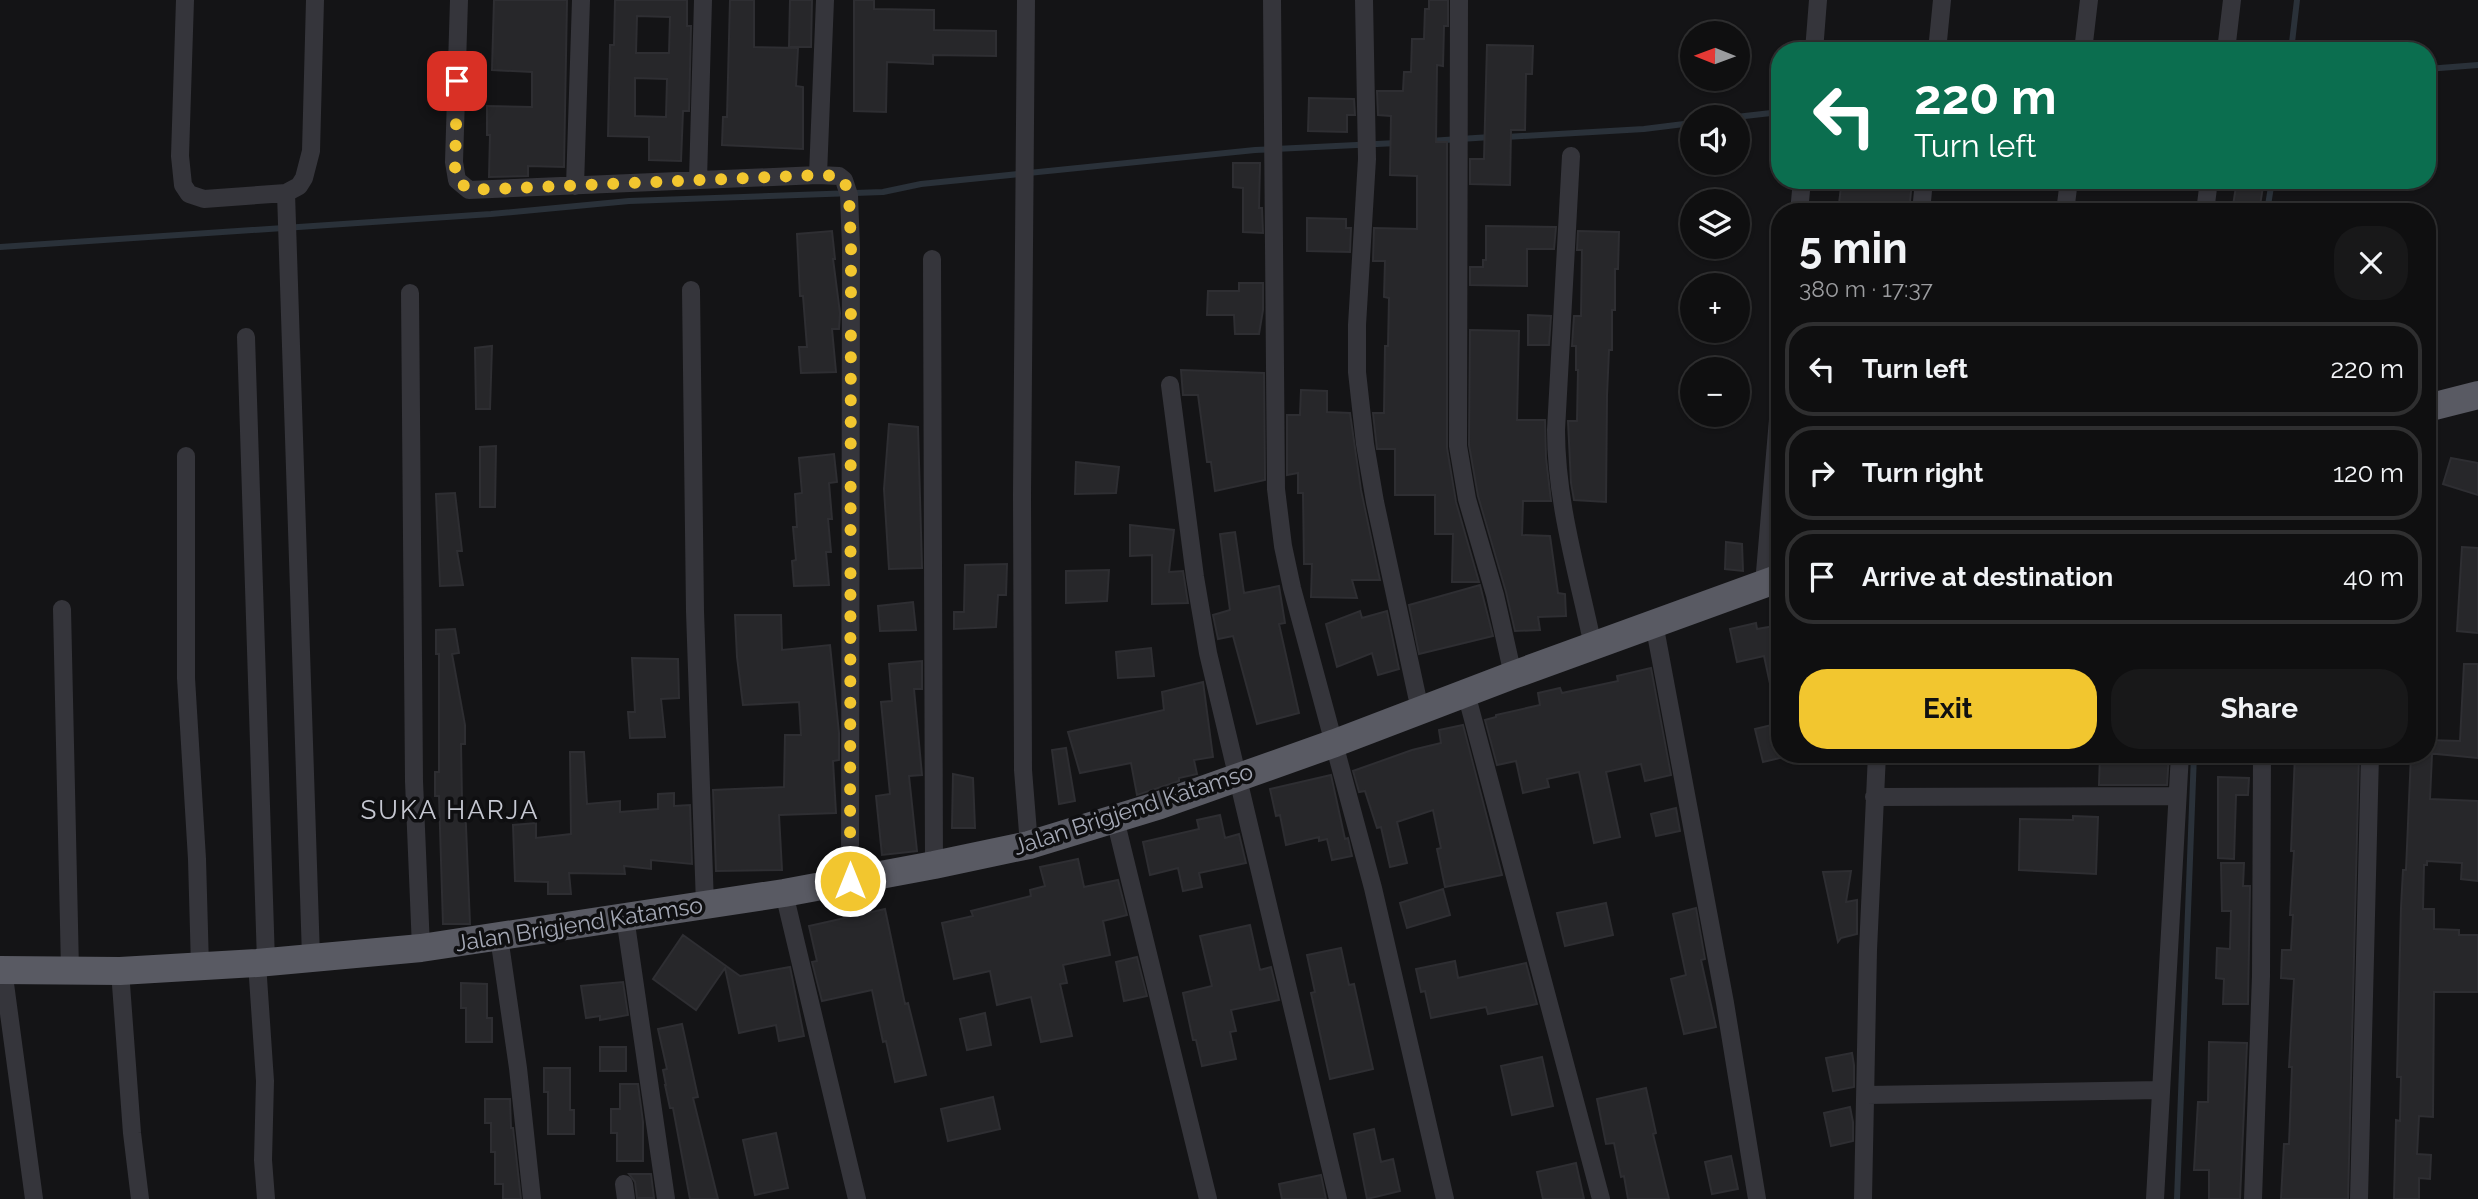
<!DOCTYPE html>
<html lang="en">
<head>
<meta charset="utf-8">
<style>
  body { margin:0; font-family:Raleway,sans-serif; background:#181819; color:#f1f3f6; height:100vh; display:flex; flex-direction:column; font-size:26px; white-space:nowrap }
  * { box-sizing:border-box; margin:0 }
  p { font-size:23px; color:#9b9c9f }
  .icon { flex:none; width:38px; height:38px; fill:none; stroke:currentColor; stroke-width:2; stroke-linecap:round; stroke-linejoin:round }
  .map { position:relative; flex:1; overflow:hidden }
  .drawer { position:absolute; left:1771px; top:203px; width:665px; height:560px; display:flex; flex-direction:column; background:#0f0f10; border-radius:28px; box-shadow:0 2px 5px #0004,0 0 0 2px #2f2f30 }
  .drawer>* { flex:none }
  .top-card { position:absolute; left:1771px; top:42px; width:665px; height:147px; border-radius:28px; box-shadow:0 2px 5px #0004,0 0 0 2px #2f2f30; background:#0b6e4f; color:#fff; overflow:hidden }
  .needle { width:46px; rotate:271deg }
  .controls { position:absolute; left:1680px; top:21px; display:grid; gap:14px }
  .controls a { display:grid; place-items:center; width:70px; height:70px; border-radius:50%; background:#0f0f10; box-shadow:0 2px 5px #0004,0 0 0 2px #2f2f30; font-size:35px }
  .pin { position:absolute; display:grid; place-items:center; width:60px; height:60px; color:#fff; margin:-30px; border-radius:14px; box-shadow:0 4px 10px #0006 }
  .me { position:absolute; width:77px; margin:-38px; rotate:0deg; stroke-linejoin:round; filter:drop-shadow(0 0 5px #0008) }
  .turn { display:flex; align-items:center; gap:24px; height:147px; padding:0 28px; font-size:32px }
  .turn .icon { width:91px; height:91px; stroke-width:2.5 }
  .turn b { display:block; font-size:49px; line-height:60px }
  .round { display:grid; place-items:center; flex:none; width:74px; height:74px; border-radius:28px; background:#181819 }
  .headline { display:flex; align-items:center; justify-content:space-between; height:119px; padding:0 28px }
  h1 { font-size:42px; font-weight:700; line-height:52px }
  .primary-button { display:flex; gap:14px; margin-top:auto; padding:14px 28px }
  .primary-button a { flex:1; height:80px; border-radius:28px; background:#f2c62f; color:#111; font-size:28px; font-weight:700; line-height:80px; text-align:center }
  .primary-button a+a { background:#181819; color:#f1f3f6 }
  ul { padding:0; list-style:none }
  li { display:flex; align-items:center; gap:21px; height:94px; margin:0 14px 10px; padding:0 14px; border:4px solid #2f2f30; border-radius:28px }
  li div { flex:1 }
  li b { display:block; font-size:26px }
  li em { font-style:normal }
  .map>svg:first-child { display:block }
</style>
</head>
<body>
<div class="map">
<svg width="2478" height="1199" viewBox="0 0 2478 1199">
  <rect width="100%" height="100%" fill="#141416"/>
  <g fill="none" stroke-linecap="round" stroke-linejoin="round">
    <path stroke="#2a3139" stroke-width="6" d="M 2291,51 L 2297,0
      M 2427,69 L 2478,65
      M 1736,117 L 1780,112
      M 1506,137 L 1644,129 L 1692,123
      M 1429,141 L 1491,137
      M 2267,212 L 2272,180
      M 0,247 L 491,214 L 629,201 L 883,192 L 921,184 L 1255,150 L 1397,143
      M 2177,1199 L 2194,754"/>
  </g>
  <path fill="#27272a" stroke="#2e2e32" stroke-width="2" fill-rule="evenodd" d="M 494,0 L 567,0 L 564,167 L 528,166 L 528,176 L 489,177 L 490,135 L 487,135 L 487,106 L 532,107 L 532,72 L 492,70 Z
    M 615,0 L 687,0 L 687,26 L 691,26 L 689,111 L 683,111 L 681,161 L 649,160 L 649,137 L 608,136 L 610,45 L 614,45 ZM 637,16 L 670,17 L 669,53 L 636,53 ZM 635,78 L 667,79 L 666,117 L 635,116 Z
    M 730,0 L 754,0 L 754,47 L 798,48 L 796,86 L 803,87 L 803,149 L 722,145 L 723,117 L 727,117 Z
    M 790,0 L 812,0 L 811,47 L 789,47 Z
    M 854,0 L 874,0 L 874,9 L 934,10 L 934,30 L 996,31 L 996,56 L 933,55 L 933,64 L 887,62 L 886,112 L 854,111 Z
    M 1429,0 L 1448,0 L 1448,26 L 1444,26 L 1443,66 L 1437,65 L 1436,142 L 1447,142 L 1447,448 L 1456,502 L 1479,582 L 1452,582 L 1453,534 L 1435,534 L 1435,495 L 1395,495 L 1395,449 L 1377,449 L 1373,413 L 1384,413 L 1385,346 L 1388,346 L 1389,298 L 1384,297 L 1385,261 L 1373,261 L 1374,228 L 1417,229 L 1417,176 L 1390,175 L 1391,116 L 1378,115 L 1377,91 L 1403,91 L 1404,72 L 1411,72 L 1412,39 L 1424,39 L 1425,9 L 1429,9 Z
    M 1487,45 L 1533,46 L 1532,74 L 1526,74 L 1525,130 L 1511,130 L 1510,185 L 1470,184 L 1470,159 L 1484,159 Z
    M 1309,98 L 1354,99 L 1355,115 L 1347,115 L 1347,132 L 1308,131 Z
    M 1233,163 L 1260,163 L 1259,208 L 1262,208 L 1263,233 L 1243,232 L 1243,188 L 1233,187 Z
    M 1881,180 L 1912,181 L 1909,212 L 1838,212 L 1841,187 L 1880,190 Z
    M 2237,180 L 2264,180 L 2259,212 L 2232,212 Z
    M 1307,218 L 1346,219 L 1346,228 L 1351,228 L 1350,252 L 1307,251 Z
    M 1486,226 L 1556,227 L 1554,249 L 1527,249 L 1527,286 L 1470,285 L 1470,267 L 1483,267 L 1483,260 L 1486,260 Z
    M 832,231 L 835,259 L 833,259 L 840,313 L 839,329 L 832,329 L 836,372 L 801,373 L 799,347 L 807,347 L 803,296 L 800,296 L 797,234 Z
    M 1578,231 L 1619,232 L 1618,269 L 1615,269 L 1615,310 L 1612,310 L 1612,350 L 1609,350 L 1607,395 L 1606,502 L 1574,500 L 1571,483 L 1568,421 L 1577,421 L 1578,370 L 1576,370 L 1576,346 L 1572,346 L 1574,316 L 1581,316 L 1582,250 L 1577,250 Z
    M 1239,283 L 1263,283 L 1263,310 L 1259,334 L 1235,334 L 1234,315 L 1207,315 L 1208,291 L 1239,291 Z
    M 1528,315 L 1551,316 L 1549,345 L 1528,345 Z
    M 1470,330 L 1519,331 L 1517,420 L 1545,420 L 1546,458 L 1551,501 L 1523,501 L 1522,535 L 1550,536 L 1558,593 L 1565,594 L 1566,616 L 1538,617 L 1540,630 L 1515,631 L 1506,592 L 1478,496 L 1469,445 Z
    M 492,346 L 490,409 L 476,409 L 475,348 Z
    M 1181,370 L 1264,373 L 1265,480 L 1215,491 L 1211,462 L 1207,462 L 1198,395 L 1183,395 Z
    M 1301,390 L 1327,391 L 1327,412 L 1350,413 L 1361,490 L 1380,580 L 1352,580 L 1357,598 L 1311,597 L 1312,564 L 1304,564 L 1303,493 L 1298,493 L 1298,473 L 1287,475 L 1287,415 L 1300,415 Z
    M 889,424 L 918,427 L 922,568 L 889,569 L 884,489 Z
    M 496,446 L 495,507 L 480,507 L 480,447 Z
    M 834,454 L 837,482 L 829,483 L 832,519 L 828,519 L 831,552 L 826,552 L 829,585 L 794,586 L 792,561 L 796,560 L 793,527 L 797,527 L 795,494 L 802,493 L 799,458 Z
    M 2451,458 L 2478,463 L 2478,495 L 2443,484 Z
    M 1076,462 L 1119,467 L 1116,493 L 1075,494 Z
    M 455,493 L 462,551 L 457,551 L 463,585 L 440,586 L 436,494 Z
    M 1130,525 L 1174,530 L 1169,572 L 1183,571 L 1188,603 L 1152,604 L 1152,555 L 1130,556 Z
    M 1235,532 L 1244,593 L 1279,586 L 1285,623 L 1279,624 L 1299,713 L 1257,724 L 1233,636 L 1218,639 L 1213,615 L 1230,610 L 1220,534 Z
    M 1726,542 L 1742,544 L 1743,571 L 1725,569 Z
    M 2462,547 L 2478,548 L 2478,633 L 2457,631 Z
    M 1007,564 L 1006,595 L 998,595 L 996,627 L 954,629 L 954,612 L 964,612 L 965,565 Z
    M 1109,570 L 1107,601 L 1066,603 L 1066,571 Z
    M 1480,585 L 1493,636 L 1419,654 L 1409,605 Z
    M 913,602 L 916,630 L 880,631 L 878,606 Z
    M 1360,611 L 1362,618 L 1387,611 L 1399,669 L 1378,675 L 1372,653 L 1337,667 L 1326,624 Z
    M 735,615 L 781,615 L 782,650 L 830,645 L 839,733 L 839,760 L 833,761 L 836,813 L 779,815 L 782,870 L 716,871 L 713,790 L 784,787 L 785,735 L 801,735 L 799,702 L 743,705 L 737,657 Z
    M 1756,623 L 1757,629 L 1780,625 L 1780,692 L 1772,693 L 1764,656 L 1737,662 L 1730,629 Z
    M 455,629 L 459,653 L 452,654 L 465,725 L 465,744 L 461,744 L 462,802 L 465,802 L 470,924 L 443,924 L 439,796 L 435,796 L 435,772 L 439,772 L 439,654 L 436,654 L 436,630 Z
    M 1151,648 L 1154,676 L 1118,678 L 1116,652 Z
    M 632,658 L 678,659 L 679,698 L 661,699 L 665,737 L 630,738 L 628,712 L 635,712 Z
    M 922,661 L 922,689 L 914,689 L 922,775 L 909,776 L 917,851 L 882,855 L 876,796 L 890,794 L 881,702 L 892,701 L 889,664 Z
    M 2464,664 L 2478,664 L 2478,758 L 2427,753 L 2427,740 L 2460,741 Z
    M 1651,668 L 1671,775 L 1645,781 L 1641,764 L 1606,772 L 1620,837 L 1594,843 L 1579,772 L 1547,779 L 1549,787 L 1523,793 L 1516,761 L 1497,765 L 1485,720 L 1496,717 L 1496,715 L 1540,705 L 1538,693 L 1560,688 L 1562,693 L 1618,681 L 1617,676 Z
    M 1203,682 L 1213,757 L 1194,760 L 1197,774 L 1179,778 L 1179,781 L 1137,795 L 1131,763 L 1080,773 L 1068,732 L 1164,710 L 1162,692 Z
    M 1780,723 L 1780,758 L 1763,762 L 1755,729 Z
    M 1463,725 L 1502,875 L 1445,887 L 1437,849 L 1441,848 L 1433,810 L 1397,822 L 1407,863 L 1390,867 L 1381,827 L 1377,828 L 1365,791 L 1359,792 L 1353,771 L 1412,750 L 1441,743 L 1439,730 Z
    M 1066,748 L 1075,801 L 1059,804 L 1052,750 Z
    M 570,752 L 584,752 L 587,804 L 620,801 L 620,812 L 658,809 L 658,794 L 674,793 L 674,806 L 690,805 L 692,864 L 651,860 L 651,869 L 624,866 L 625,874 L 569,873 L 571,894 L 548,894 L 548,882 L 515,881 L 513,825 L 536,823 L 536,838 L 571,834 Z
    M 2100,754 L 2169,754 L 2167,785 L 2099,785 Z
    M 2295,754 L 2359,754 L 2348,1199 L 2281,1199 L 2284,1144 L 2289,1144 L 2292,1067 L 2289,1067 L 2294,979 L 2281,978 L 2282,950 L 2291,950 L 2293,915 L 2290,915 L 2294,851 L 2291,851 Z
    M 2411,754 L 2432,754 L 2430,799 L 2478,801 L 2478,881 L 2461,879 L 2462,863 L 2427,861 L 2427,865 L 2424,865 L 2423,909 L 2434,909 L 2434,929 L 2459,930 L 2459,935 L 2478,935 L 2478,992 L 2434,992 L 2433,1117 L 2419,1116 L 2417,1154 L 2431,1155 L 2430,1179 L 2419,1178 L 2419,1199 L 2394,1199 L 2396,1120 L 2400,1121 L 2401,1077 L 2397,1077 L 2401,908 L 2403,870 L 2406,870 Z
    M 953,774 L 973,778 L 975,828 L 952,828 Z
    M 1331,775 L 1345,839 L 1348,838 L 1352,856 L 1332,860 L 1327,839 L 1319,841 L 1319,837 L 1286,845 L 1280,815 L 1276,816 L 1270,789 Z
    M 2218,777 L 2249,778 L 2248,795 L 2236,795 L 2234,859 L 2218,858 Z
    M 1676,808 L 1680,831 L 1656,836 L 1651,814 Z
    M 1220,815 L 1225,838 L 1239,834 L 1246,863 L 1199,873 L 1202,887 L 1183,891 L 1178,868 L 1150,875 L 1143,842 L 1199,829 L 1197,820 Z
    M 2073,816 L 2098,817 L 2096,874 L 2019,870 L 2020,819 L 2073,820 Z
    M 1078,859 L 1084,887 L 1118,880 L 1127,915 L 1103,921 L 1110,955 L 1063,965 L 1067,983 L 1060,984 L 1072,1036 L 1041,1042 L 1031,997 L 997,1005 L 990,971 L 954,979 L 942,923 L 973,916 L 971,911 L 1031,896 L 1030,890 L 1045,886 L 1040,867 Z
    M 2221,863 L 2244,863 L 2243,886 L 2250,886 L 2248,1004 L 2223,1004 L 2224,979 L 2216,978 L 2217,948 L 2230,949 L 2231,911 L 2222,911 Z
    M 1851,871 L 1846,902 L 1857,900 L 1857,934 L 1841,938 L 1838,942 L 1823,872 Z
    M 1443,889 L 1450,915 L 1407,928 L 1400,903 Z
    M 1606,903 L 1613,935 L 1565,946 L 1557,913 Z
    M 1696,908 L 1705,959 L 1701,960 L 1716,1027 L 1684,1034 L 1671,979 L 1686,975 L 1673,914 Z
    M 885,909 L 905,1004 L 908,1003 L 926,1075 L 895,1082 L 886,1041 L 883,1042 L 872,990 L 822,1001 L 812,962 L 817,961 L 809,926 Z
    M 1250,925 L 1260,970 L 1271,967 L 1279,1000 L 1231,1010 L 1236,1031 L 1230,1032 L 1236,1059 L 1202,1066 L 1196,1040 L 1193,1040 L 1183,993 L 1212,986 L 1200,936 Z
    M 683,935 L 740,976 L 790,967 L 804,1036 L 779,1041 L 776,1025 L 739,1033 L 725,968 L 696,1010 L 653,979 Z
    M 1341,948 L 1349,985 L 1354,984 L 1373,1069 L 1330,1079 L 1311,993 L 1315,992 L 1307,955 Z
    M 1137,957 L 1147,996 L 1124,1001 L 1116,962 Z
    M 1455,961 L 1458,978 L 1526,963 L 1537,1004 L 1488,1014 L 1486,1007 L 1431,1018 L 1425,991 L 1421,992 L 1416,969 Z
    M 623,982 L 628,1015 L 600,1020 L 600,1016 L 586,1018 L 581,986 Z
    M 461,983 L 487,984 L 487,1018 L 492,1018 L 492,1042 L 466,1042 L 466,1008 L 461,1008 Z
    M 985,1013 L 991,1045 L 967,1050 L 960,1019 Z
    M 682,1024 L 698,1097 L 693,1098 L 718,1199 L 690,1199 L 673,1108 L 670,1108 L 665,1085 L 666,1085 L 663,1070 L 667,1069 L 658,1029 Z
    M 2209,1042 L 2247,1043 L 2240,1199 L 2209,1199 L 2209,1170 L 2194,1170 L 2198,1102 L 2208,1102 Z
    M 600,1047 L 626,1047 L 626,1071 L 600,1071 Z
    M 1852,1053 L 1854,1065 L 1854,1087 L 1833,1091 L 1826,1058 Z
    M 1542,1057 L 1553,1106 L 1512,1115 L 1501,1066 Z
    M 544,1068 L 570,1068 L 570,1110 L 574,1110 L 574,1134 L 548,1134 L 548,1092 L 544,1092 Z
    M 620,1084 L 638,1084 L 643,1122 L 643,1161 L 617,1161 L 617,1133 L 611,1133 L 611,1109 L 620,1109 Z
    M 1646,1088 L 1656,1133 L 1653,1134 L 1669,1199 L 1628,1199 L 1624,1176 L 1621,1177 L 1614,1143 L 1606,1144 L 1597,1099 Z
    M 993,1097 L 1000,1129 L 948,1141 L 941,1109 Z
    M 485,1099 L 510,1099 L 511,1128 L 513,1128 L 521,1199 L 503,1199 L 503,1184 L 495,1184 L 495,1152 L 491,1152 L 491,1123 L 485,1123 Z
    M 1850,1107 L 1853,1122 L 1853,1141 L 1831,1146 L 1824,1113 Z
    M 1374,1129 L 1381,1162 L 1393,1159 L 1400,1191 L 1367,1199 L 1354,1134 Z
    M 776,1133 L 788,1188 L 755,1195 L 743,1140 Z
    M 1731,1156 L 1738,1189 L 1712,1194 L 1705,1162 Z
    M 1576,1163 L 1584,1199 L 1543,1199 L 1537,1172 Z
    M 629,1174 L 651,1174 L 654,1198 L 637,1198 L 635,1182 Z
    M 1321,1175 L 1326,1199 L 1282,1199 L 1279,1184 Z"/>
  <g fill="none" stroke-linecap="round" stroke-linejoin="round">
    <path stroke="#35353b" stroke-width="18" d="M 185,0 L 180,156 L 183,185 L 189,194 L 204,199 L 286,193 L 311,957
      M 459,0 L 454,162 L 457,180 L 469,190 L 818,175 L 839,176 L 844,180 L 849,195 L 851,247 L 850,881
      M 1026,0 L 1022,495 L 1023,770 L 1029,845
      M 1272,0 L 1276,489 L 1283,546 L 1292,588 L 1373,888 L 1445,1199
      M 1364,0 L 1367,159 L 1357,325 L 1357,372 L 1365,444 L 1375,502 L 1420,710
      M 1459,0 L 1458,446 L 1467,499 L 1495,595 L 1513,675
      M 1814,51 L 1818,0
      M 1937,51 L 1942,0
      M 2083,51 L 2089,0
      M 2226,51 L 2232,0
      M 1571,156 L 1556,430 C 1556,503 1578,574 1593,646
      M 818,175 L 825,0
      M 698,180 L 703,0
      M 575,186 L 581,0
      M 286,193 L 299,186 L 304,178 L 311,151 L 315,0
      M 1799,212 L 1802,180
      M 1921,212 L 1924,180
      M 2065,212 L 2069,180
      M 2205,212 L 2209,180
      M 932,259 L 934,865
      M 691,290 L 695,611 L 705,905
      M 410,293 L 414,781 L 421,948
      M 246,337 L 266,962
      M 1170,385 L 1195,577 L 1208,653 L 1338,1199
      M 186,456 L 186,678 L 197,859 L 200,967
      M 1764,584 L 1780,396
      M 62,609 L 70,970
      M 1654,623 L 1725,1003 L 1757,1199
      M 1466,693 L 1601,1199
      M 1874,797 L 2177,796
      M 1115,819 L 1208,1199
      M 784,893 L 857,1199
      M 625,917 L 666,1199
      M 499,937 L 518,1068 L 532,1199
      M 257,963 L 265,1081 L 263,1160 L 266,1199
      M 3,969 L 34,1199
      M 120,971 L 132,1133 L 140,1199
      M 1867,1095 L 2160,1090
      M 624,1184 L 626,1199
      M 1863,1199 L 1868,950 L 1877,754
      M 2155,1199 L 2180,754
      M 2253,1199 L 2261,976 L 2262,754
      M 2359,1199 L 2370,754"/>
    <path stroke="#595a63" stroke-width="28" d="M 2427,408 L 2478,395
      M 0,970 L 120,971 L 257,963 L 421,948 L 784,893 L 934,865 L 1029,845 L 1160,805 L 1335,743 L 1513,675 L 1780,578"/>
  </g>
  <g fill="none" stroke-linecap="round" stroke-linejoin="round">
    <path stroke="#f2c62f" stroke-width="12" stroke-dasharray="0 21.6" d="M 457,81 L 455,171 L 457,180 L 469,190 L 818,175 L 839,176 L 844,180 L 849,195 L 851,247 L 850,881"/>
  </g>
  <g text-anchor="middle" stroke-width="7" stroke-linejoin="round" paint-order="stroke">
    <g font-size="23" fill="#a5a9b6" stroke="#0f0f11">
      <text transform="translate(1133 809) rotate(-18)" y="8">Jalan Brigjend Katamso</text>
      <text transform="translate(579 924) rotate(-9)" y="8">Jalan Brigjend Katamso</text>
    </g>
    <g font-size="26" letter-spacing="2" fill="#c6c8d2" stroke="#0f0f11">
      <text x="450" y="819">SUKA HARJA</text>
    </g>
  </g>
</svg>
<div class="controls">
<a><svg class="needle" viewBox="-14 -14 28 28"><path d="M0-13l5 13h-10z" fill="#e53935"/><path d="M0 13l5-13h-10z" fill="#9b9c9f"/></svg></a>
<a><svg class="icon" aria-label="sound" viewBox="0 0 24 24"><path d="M4 9h4l5-4v14l-5-4H4zM17 9q2 3 0 6"/></svg></a>
<a><svg class="icon" aria-label="layers" viewBox="0 0 24 24"><path d="M12 4l9 5-9 5-9-5zM3 14l9 5 9-5"/></svg></a>
<a>+</a>
<a>−</a>
</div>
<div class="pin" style="left:457px;top:81px;background:#d93025"><svg class="icon" aria-label="arrive" viewBox="0 0 24 24"><path d="M6 21V4h12l-3 4 3 4H6"/></svg></div>
<svg class="me" style="left:850px;top:881px" viewBox="-20 -20 40 40"><circle r="17" fill="#f2c62f" stroke="#fff" stroke-width="3"/><path d="M0-11L8 9 0 5-8 9z" fill="#fff"/></svg>
<div class="top-card">
<div class="turn"><svg class="icon" aria-label="left" viewBox="0 0 24 24"><path d="M17 20v-9H6M10 6l-5 5 5 5"/></svg><div><b>220 m</b>Turn left</div></div>
</div>
<section class="drawer">
<div class="headline"><div><h1>5 min</h1><p>380 m · 17:37</p></div><a class="round"><svg class="icon" aria-label="close" viewBox="0 0 24 24"><path d="M6 6l12 12M18 6L6 18"/></svg></a></div>
<ul>
<li><svg class="icon" aria-label="left" viewBox="0 0 24 24"><path d="M17 20v-9H6M10 6l-5 5 5 5"/></svg><div><b>Turn left</b></div><em>220 m</em></li>
<li><svg class="icon" aria-label="right" viewBox="0 0 24 24"><path d="M7 20v-9h11M14 6l5 5-5 5"/></svg><div><b>Turn right</b></div><em>120 m</em></li>
<li><svg class="icon" aria-label="arrive" viewBox="0 0 24 24"><path d="M6 21V4h12l-3 4 3 4H6"/></svg><div><b>Arrive at destination</b></div><em>40 m</em></li>
</ul>
<div class="primary-button"><a>Exit</a><a>Share</a></div>
</section>
</div>
</body>
</html>
